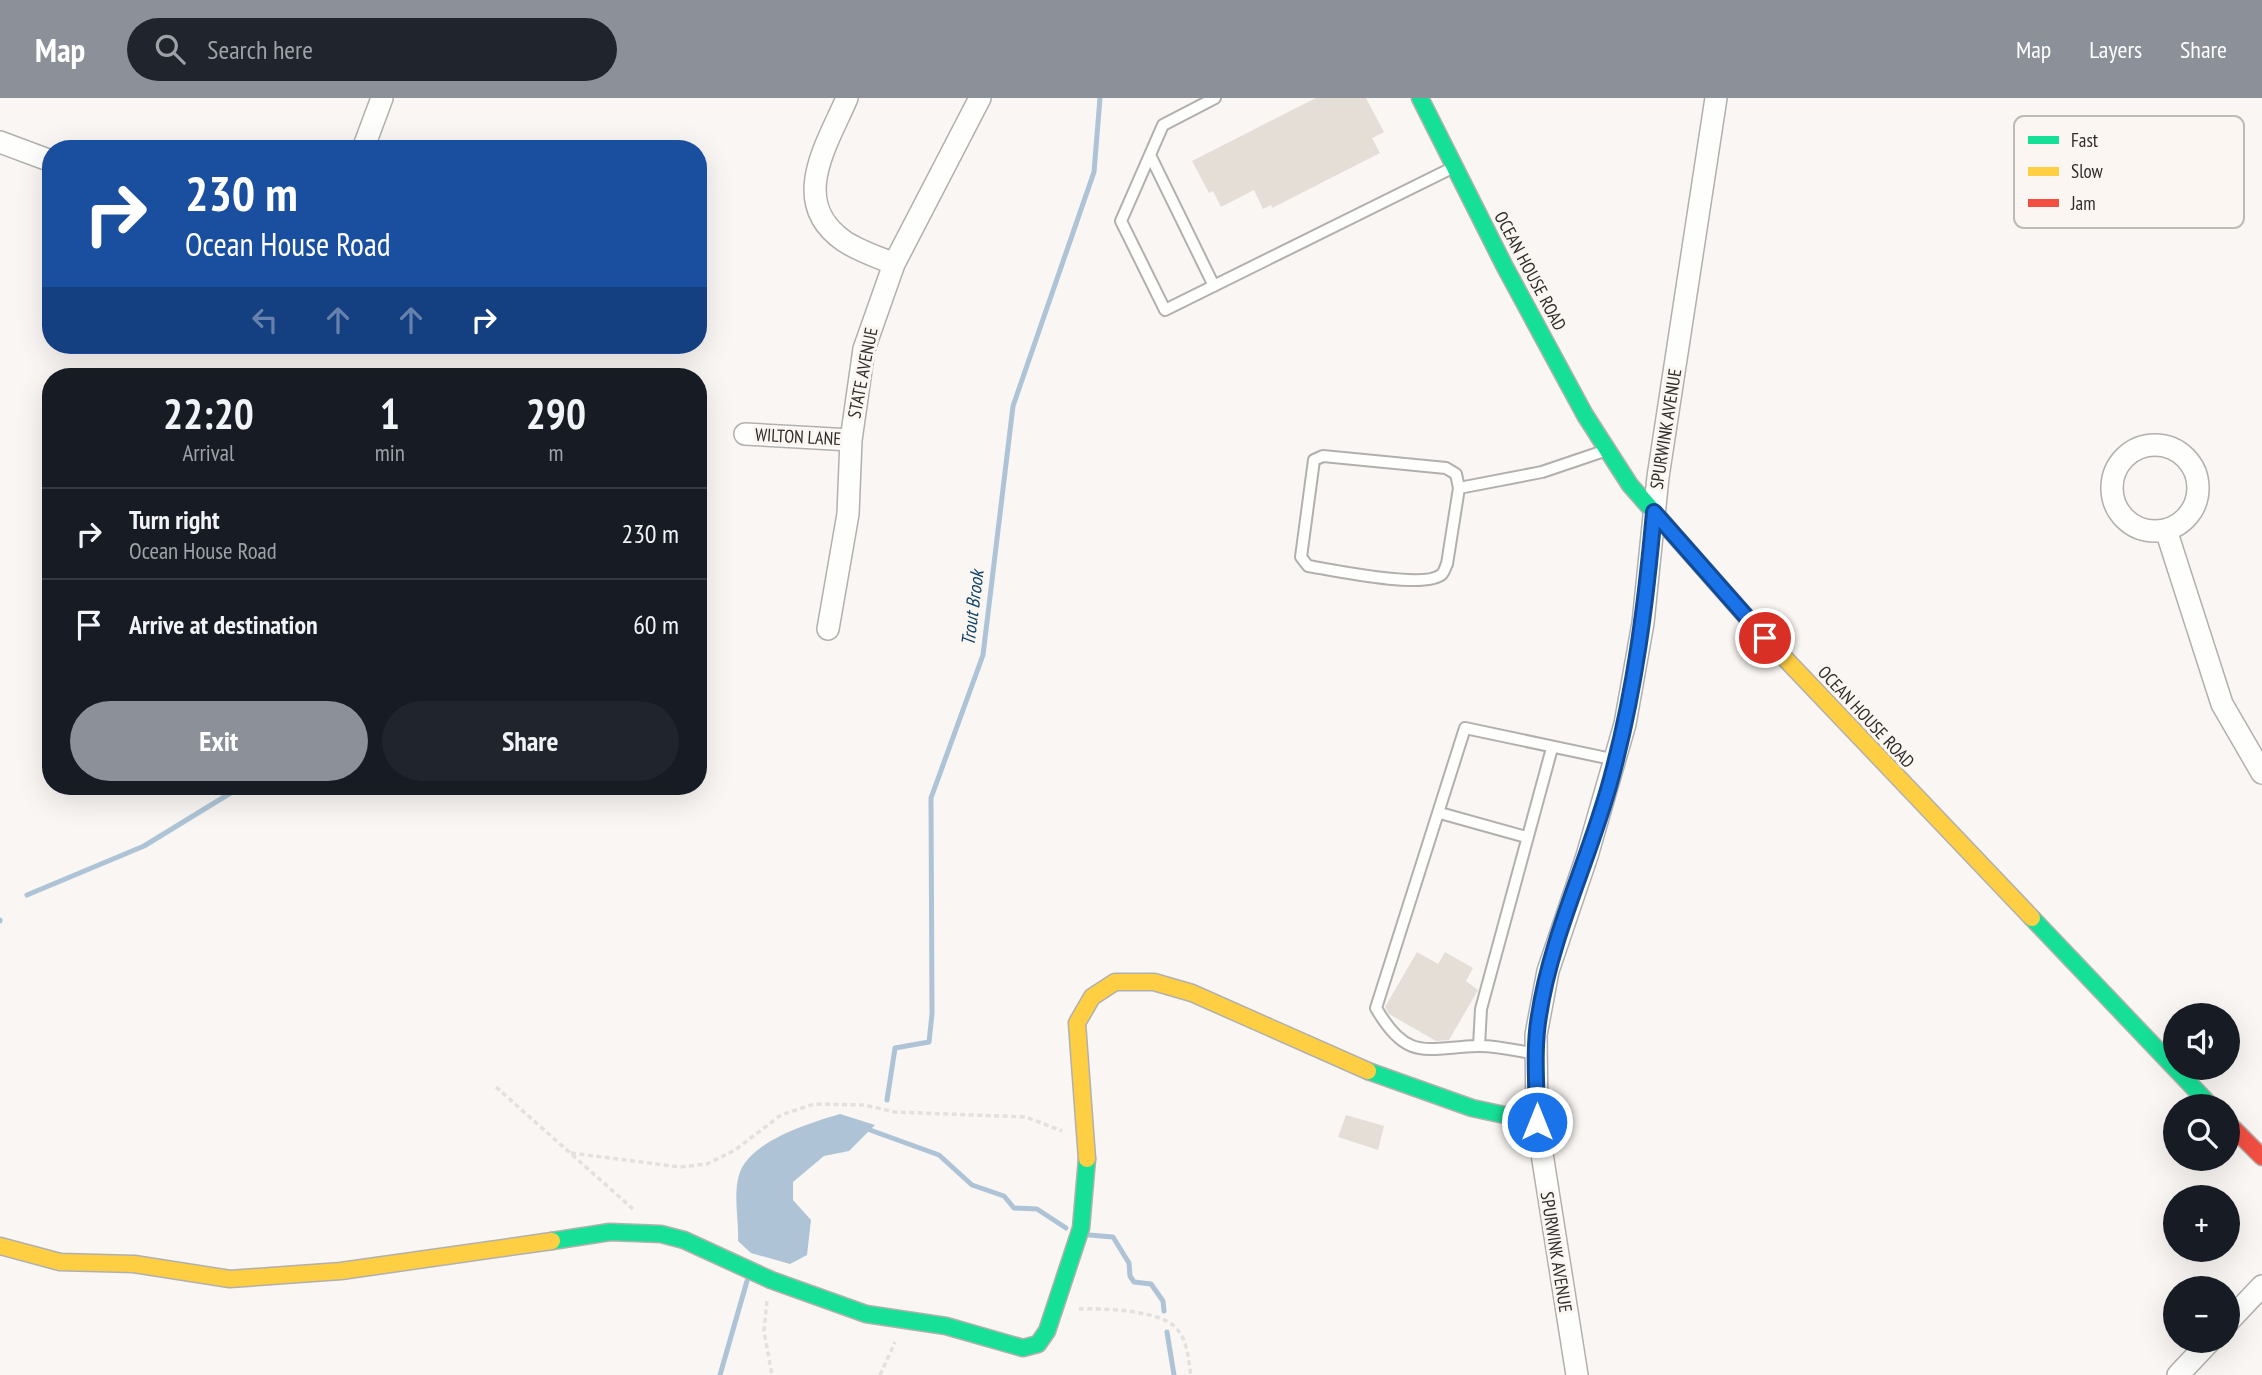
<!DOCTYPE html>
<html lang="en">
<head>
<meta charset="utf-8">
<style>
  body { margin:0; font-family:"PT Sans Narrow",sans-serif; background:#20242c; color:#f1f3f6; height:100vh; display:flex; flex-direction:column; font-size:26px; white-space:nowrap }
  * { box-sizing:border-box; margin:0 }
  p { font-size:23px; color:#9ea1a6 }
  .icon { flex:none; width:38px; height:38px; fill:none; stroke:currentColor; stroke-width:2; stroke-linecap:round; stroke-linejoin:round }
  .map { position:relative; flex:1; overflow:hidden }
  .side { position:absolute; left:42px; top:270px; width:665px; height:427px; display:flex; flex-direction:column; background:#171b24; border-radius:28px; box-shadow:0 7px 28px #0002 }
  .side>* { flex:none }
  .banner { position:absolute; left:42px; top:42px; width:665px; height:214px; border-radius:28px; box-shadow:0 7px 28px #0002; background:#1a4fa0; color:#fff; overflow:hidden }
  .tools { position:absolute; left:2163px; top:905px; display:grid; gap:14px }
  .tools a { display:grid; place-items:center; width:77px; height:77px; border-radius:50%; background:#171b24; box-shadow:0 7px 28px #0002; font-size:35px }
  .pin { position:absolute; display:grid; place-items:center; width:60px; height:60px; color:#fff; margin:-30px; border:4px solid #fff; border-radius:50%; box-shadow:0 2px 7px #0007 }
  .me { position:absolute; width:77px; margin:-38px; rotate:0deg; stroke-linejoin:round; filter:drop-shadow(0 0 5px #0008) }
  .turn { display:flex; align-items:center; gap:24px; height:147px; padding:0 28px; font-size:32px }
  .turn .icon { width:91px; height:91px; stroke-width:2.5 }
  .turn b { display:block; font-size:49px; line-height:60px }
  .lanes { display:flex; align-items:center; height:66px; padding:0 28px; background:#0003; justify-content:center; gap:35px; direction:ltr }
  .lanes .off { opacity:.35 }
  .eta { display:flex; justify-content:space-evenly; align-items:center; height:119px; text-align:center }
  .eta b { font-size:42px; font-weight:800; line-height:49px }
  .action { display:flex; gap:14px; margin-top:auto; padding:14px 28px }
  .action a { flex:1; height:80px; border-radius:42px; background:#8c9099; color:#fff; font-size:28px; font-weight:800; line-height:80px; text-align:center }
  .action a+a { background:#20242c; color:#f1f3f6 }
  ul { padding:0; list-style:none }
  li { display:flex; align-items:center; gap:21px; height:91px; padding:0 28px; border-top:2px solid #363941 }
  li div { flex:1 }
  li b { display:block; font-size:26px }
  li em { font-style:normal }
  header { display:flex; align-items:center; gap:42px; box-sizing:border-box; height:98px; padding:0 35px; background:#8c9099; color:#fff }
  header strong { font-size:33px }
  nav { display:flex; gap:38px; margin-inline-start:auto; font-size:24px }
  .search { width:490px; height:63px; background:#20242c; display:flex; align-items:center; gap:18px; box-sizing:border-box; padding:0 24px; border-radius:38px; color:#9ea1a6; font-size:26px }
  .map>svg:first-child { display:block }
</style>
</head>
<body>
<header>
<strong>Map</strong>
<div class="search"><svg class="icon" aria-label="search" viewBox="0 0 24 24"><circle cx="10" cy="10" r="6"/><path d="M15 15l6 6"/></svg>Search here</div>
<nav><a>Map</a><a>Layers</a><a>Share</a></nav>
</header>
<div class="map">
<svg width="2262" height="1277" viewBox="0 0 2262 1277">
  <rect width="100%" height="100%" fill="#f9f6f3"/>
  <path fill="#aec4d6" d="M 840,1016 L 875,1027 L 849,1053 L 824,1058 L 793,1084 L 793,1102 L 811,1122 L 807,1157 L 790,1166 L 751,1155 L 738,1143 C 739,1123 733,1097 739,1077 C 749,1043 810,1025 840,1016 Z"/>
  <g fill="none" stroke-linecap="round" stroke-linejoin="round">
    <path stroke="#aec4d6" stroke-width="5" d="M 27,797 L 144,748 L 242,688
      M 0,823 L 0,822
      M 887,1002 L 895,950 L 929,944 L 932,916 L 931,700 L 983,557 L 1013,308 L 1094,74 L 1100,0
      M 870,1032 L 939,1057 L 972,1087 L 1004,1098 L 1014,1110 L 1037,1111 L 1066,1130
      M 1089,1137 L 1113,1139 L 1129,1165 L 1130,1178 L 1134,1184 L 1151,1186 L 1163,1203 L 1164,1213
      M 1167,1234 L 1174,1277
      M 720,1277 L 747,1183"/>
  </g>
  <path fill="#e4ded6" d="M 1316,0 L 1366,0 L 1384,34 L 1372,40 L 1380,55 L 1272,110 L 1271,107 L 1263,111 L 1254,92 L 1221,109 L 1213,93 L 1209,95 L 1192,63 Z
    M 1417,854 L 1438,866 L 1445,854 L 1473,870 L 1466,883 L 1478,892 L 1449,942 L 1436,943 L 1389,916 L 1385,909 Z
    M 1346,1017 L 1384,1028 L 1378,1052 L 1338,1039 Z"/>
  <g fill="none" stroke-linecap="round" stroke-linejoin="round">
    <g stroke="#b2b0ae" stroke-width="14">
      <path id="lane" d="M 1215,0 L 1163,27 L 1121,123 L 1165,212 L 1454,69
        M 1150,57 L 1214,188
        M 1459,390 L 1447,466 C 1445,469 1445,473 1442,476 C 1426,492 1332,472 1308,468 L 1301,459 L 1314,362 L 1323,358 L 1446,370 L 1456,376 L 1459,390 L 1542,374 L 1604,353
        M 1440,715 L 1526,739
        M 1479,948 L 1481,911 L 1552,650
        M 1536,956 C 1517,953 1496,947 1477,948 C 1426,950 1407,964 1376,910 L 1465,630 L 1616,662"/>
    </g>
    <g stroke="#b2b0ae" stroke-width="24">
      <path id="street" d="M 847,0 C 827,47 788,104 844,143 C 859,153 878,159 894,166
        M 0,44 L 51,63
        M 363,51 L 382,0
        M 745,336 L 851,342
        M2112 390a43 43 0 1 1 86 0a43 43 0 1 1-86 0Z
        M 2166,432 L 2222,606 L 2262,675
        M 828,531 L 848,416 L 851,342 L 864,251 L 894,166 L 980,0
        M 2228,1224 L 2262,1188
        M 1577,1277 L 1537,1024 L 1536,937 L 1548,873 L 1587,758 L 1625,626 L 1643,525 L 1658,379 L 1716,0
        M 2178,1277 L 2211,1242"/>
    </g>
    <g stroke="#b2b0ae" stroke-width="19">
      <path id="fast" d="M 1420,0 L 1505,169 L 1585,317 L 1630,387 L 1756,530
        M 2032,820 L 2211,1008
        M 1368,973 L 1472,1010 L 1537,1024
        M 552,1143 L 610,1134 L 661,1136 L 684,1142 L 771,1182 L 866,1216 L 946,1228 L 1023,1250 L 1038,1246 L 1047,1233 L 1081,1130 L 1087,1061"/>
    </g>
    <g stroke="#b2b0ae" stroke-width="19">
      <path id="slow" d="M 1756,530 L 2032,820
        M 1087,1061 L 1077,925 L 1092,899 L 1115,884 L 1154,884 L 1192,895 L 1368,973
        M 0,1148 L 60,1164 L 134,1166 L 230,1181 L 341,1173 L 552,1143"/>
    </g>
    <g stroke="#b2b0ae" stroke-width="19">
      <path id="jam" d="M 2228,1025 L 2262,1059"/>
    </g>
    <path stroke="#e2e1e0" stroke-width="3.5" stroke-dasharray="5 3.5" stroke-linecap="butt" d="M 496,989 L 633,1111
      M 571,1055 L 680,1069 L 707,1066 L 735,1052 L 781,1017 L 814,1006 L 864,1007 L 895,1014 L 1026,1019 L 1062,1033
      M 767,1203 L 764,1233 L 772,1277
      M 1079,1211 C 1102,1210 1160,1212 1176,1230 C 1188,1243 1188,1261 1191,1277
      M 880,1277 L 895,1244"/>
    <use href="#lane" stroke="#fefefd" stroke-width="10"/>
    <use href="#street" stroke="#fefefd" stroke-width="21"/>
    <use href="#fast" stroke="#16e098" stroke-width="16"/>
    <use href="#slow" stroke="#ffcf43" stroke-width="16"/>
    <use href="#jam" stroke="#f24e42" stroke-width="16"/>
  </g>
  <g fill="none" stroke-linecap="round" stroke-linejoin="round">
    <g stroke="#114b97" stroke-width="18">
      <path id="route" d="M 1537,1024 C 1537,989 1533,953 1539,918 C 1551,837 1590,760 1611,681 C 1635,593 1646,504 1654,414 L 1765,540"/>
    </g>
    <use href="#route" stroke="#1a73e8" stroke-width="12"/>
  </g>
  <g text-anchor="middle" stroke-width="6" stroke-linejoin="round" paint-order="stroke">
    <g font-size="18" fill="#2e2d2b" stroke="#fbf6f1">
      <text transform="translate(1530 173) rotate(62)" y="6">OCEAN HOUSE ROAD</text>
      <text transform="translate(863 275) rotate(-79)" y="6">STATE AVENUE</text>
      <text transform="translate(1666 331) rotate(-81)" y="6">SPURWINK AVENUE</text>
      <text transform="translate(798 339) rotate(3)" y="6">WILTON LANE</text>
      <text transform="translate(1866 619) rotate(47)" y="6">OCEAN HOUSE ROAD</text>
      <text transform="translate(1556 1154) rotate(81)" y="6">SPURWINK AVENUE</text>
    </g>
    <g font-size="19" font-style="italic" fill="#0f4369" stroke="#fbf6f1">
      <text transform="translate(972 510) rotate(-83)" y="7">Trout Brook</text>
    </g>
  </g>
  <rect x="2014" y="18" width="230" height="112" rx="10" fill="#fbf6f1" stroke="#bebab6" stroke-width="2"/>
  <rect x="2028" y="38" width="31" height="8" fill="#16e098"/>
  <rect x="2028" y="69" width="31" height="9" fill="#ffcf43"/>
  <rect x="2028" y="101" width="31" height="8" fill="#f24e42"/>
  <g font-size="19" fill="#2e2d2b">
    <text x="2071" y="49">Fast</text>
    <text x="2071" y="80">Slow</text>
    <text x="2071" y="112">Jam</text>
  </g>
</svg>
<div class="tools">
<a><svg class="icon" aria-label="sound" viewBox="0 0 24 24"><path d="M4 9h4l5-4v14l-5-4H4zM17 9q2 3 0 6"/></svg></a>
<a><svg class="icon" aria-label="search" viewBox="0 0 24 24"><circle cx="10" cy="10" r="6"/><path d="M15 15l6 6"/></svg></a>
<a>+</a>
<a>−</a>
</div>
<div class="pin" style="left:1765px;top:540px;background:#d93025"><svg class="icon" aria-label="arrive" viewBox="0 0 24 24"><path d="M6 21V4h12l-3 4 3 4H6"/></svg></div>
<svg class="me" style="left:1537px;top:1024px" viewBox="-20 -20 40 40"><circle r="17" fill="#1a73e8" stroke="#fff" stroke-width="3"/><path d="M0-11L8 9 0 5-8 9z" fill="#fff"/></svg>
<div class="banner">
<div class="turn"><svg class="icon" aria-label="right" viewBox="0 0 24 24"><path d="M7 20v-9h11M14 6l5 5-5 5"/></svg><div><b>230 m</b>Ocean House Road</div></div>
<div class="lanes"><svg class="icon off" aria-label="left" viewBox="0 0 24 24"><path d="M17 20v-9H6M10 6l-5 5 5 5"/></svg><svg class="icon off" aria-label="ahead" viewBox="0 0 24 24"><path d="M12 20V5M6 11l6-6 6 6"/></svg><svg class="icon off" aria-label="ahead" viewBox="0 0 24 24"><path d="M12 20V5M6 11l6-6 6 6"/></svg><svg class="icon" aria-label="right" viewBox="0 0 24 24"><path d="M7 20v-9h11M14 6l5 5-5 5"/></svg></div>
</div>
<section class="side">
<div class="eta">
<div><b>22:20</b><p>Arrival</p></div>
<div><b>1</b><p>min</p></div>
<div><b>290</b><p>m</p></div>
</div>
<ul>
<li><svg class="icon" aria-label="right" viewBox="0 0 24 24"><path d="M7 20v-9h11M14 6l5 5-5 5"/></svg><div><b>Turn right</b><p>Ocean House Road</p></div><em>230 m</em></li>
<li><svg class="icon" aria-label="arrive" viewBox="0 0 24 24"><path d="M6 21V4h12l-3 4 3 4H6"/></svg><div><b>Arrive at destination</b></div><em>60 m</em></li>
</ul>
<div class="action"><a>Exit</a><a>Share</a></div>
</section>
</div>
</body>
</html>
